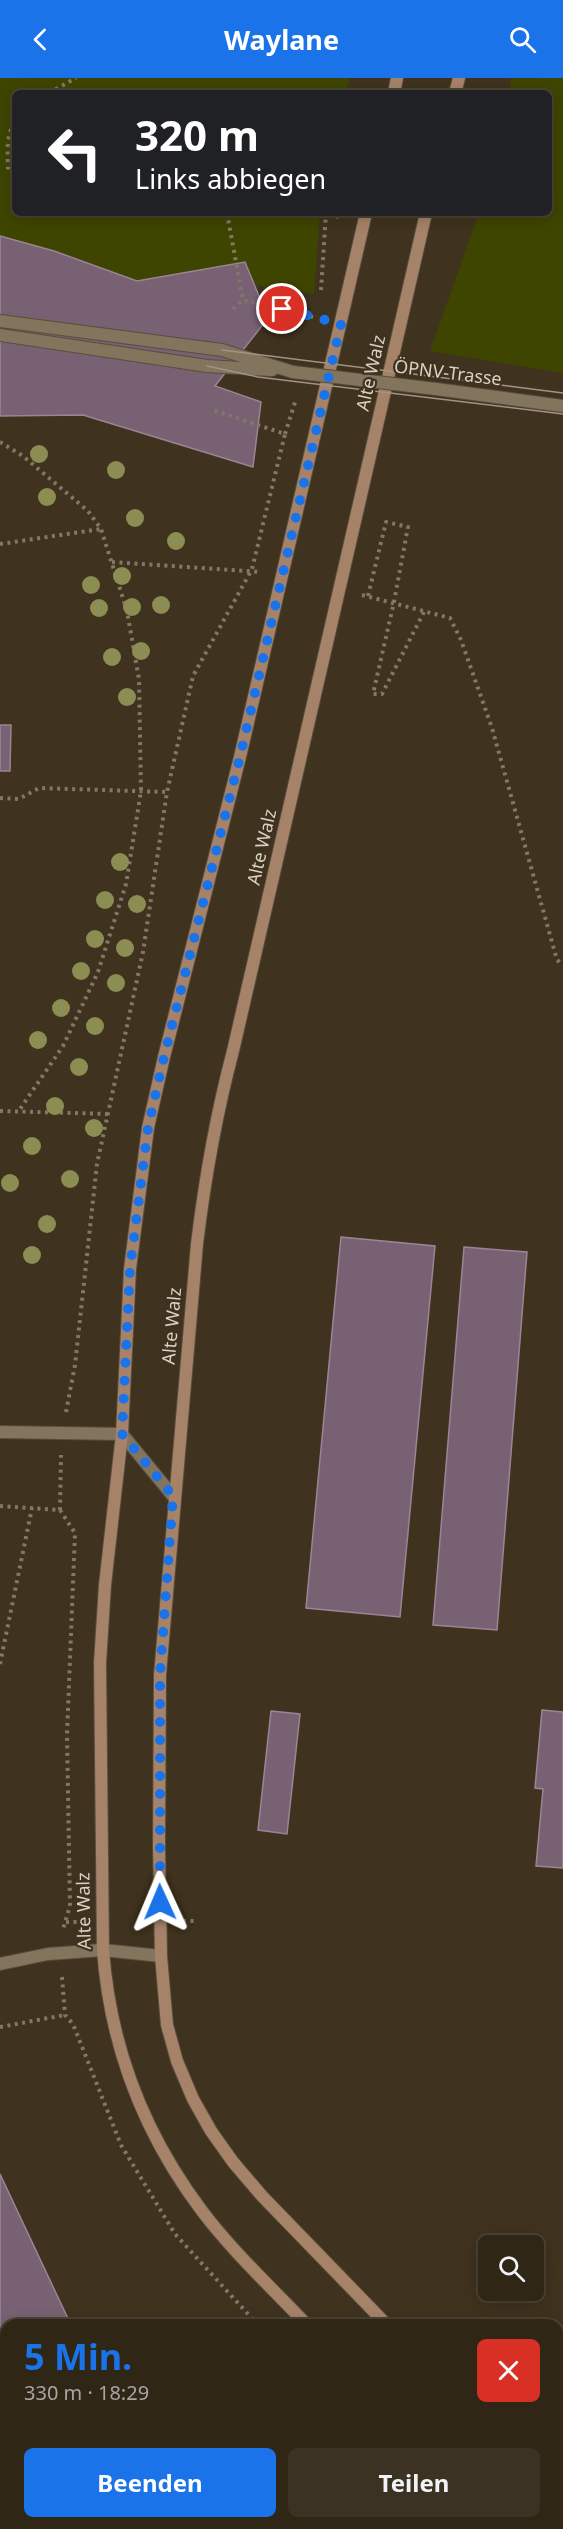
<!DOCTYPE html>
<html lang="de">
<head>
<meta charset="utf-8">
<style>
  body { margin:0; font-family:"Noto Sans",sans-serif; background:#3b3223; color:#f1f3f6; height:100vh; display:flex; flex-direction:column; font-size:22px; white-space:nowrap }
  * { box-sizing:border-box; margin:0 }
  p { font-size:20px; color:#a7a5a1 }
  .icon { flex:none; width:33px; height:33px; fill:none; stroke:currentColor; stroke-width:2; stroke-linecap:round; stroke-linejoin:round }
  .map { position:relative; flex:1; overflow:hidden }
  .panel { position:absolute; left:0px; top:2241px; width:564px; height:210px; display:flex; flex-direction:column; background:#2f2616; border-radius:18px 18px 0 0; box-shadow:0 3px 15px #0003,0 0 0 2px #4a4335 }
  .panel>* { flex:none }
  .top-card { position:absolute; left:12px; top:12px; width:540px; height:126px; border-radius:9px; box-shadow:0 3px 15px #0003,0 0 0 2px #4a4335; background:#202124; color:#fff; overflow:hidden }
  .fabs { position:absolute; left:478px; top:2157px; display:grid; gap:12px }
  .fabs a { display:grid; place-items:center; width:66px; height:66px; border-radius:9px; background:#2f2616; box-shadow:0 3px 15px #0003,0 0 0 2px #4a4335; font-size:30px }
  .pin { position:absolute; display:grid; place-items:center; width:51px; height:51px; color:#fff; margin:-26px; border:3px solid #fff; border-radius:50%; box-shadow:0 2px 6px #0007 }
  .me { position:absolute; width:66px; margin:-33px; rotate:359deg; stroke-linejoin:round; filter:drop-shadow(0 0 4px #0008) }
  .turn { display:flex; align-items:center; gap:21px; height:126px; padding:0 24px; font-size:27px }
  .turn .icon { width:78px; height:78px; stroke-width:2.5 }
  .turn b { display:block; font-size:42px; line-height:51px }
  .round { display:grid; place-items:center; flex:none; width:63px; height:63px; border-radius:9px; background:#3b3223 }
  .summary { display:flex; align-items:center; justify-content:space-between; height:102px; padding:0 24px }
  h1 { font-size:36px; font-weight:700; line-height:45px; color:#1a73e8 }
  .primary-button { display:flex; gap:12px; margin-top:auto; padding:12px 24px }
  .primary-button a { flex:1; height:69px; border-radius:9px; background:#1a73e8; color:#fff; font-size:24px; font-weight:700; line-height:69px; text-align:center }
  .primary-button a+a { background:#3b3223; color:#f1f3f6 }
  header { display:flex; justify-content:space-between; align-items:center; height:78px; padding:0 24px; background:#1a73e8; color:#fff; font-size:27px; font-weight:700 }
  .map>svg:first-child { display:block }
</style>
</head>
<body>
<header><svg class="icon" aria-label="back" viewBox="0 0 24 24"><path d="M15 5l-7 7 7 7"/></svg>Waylane<svg class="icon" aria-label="search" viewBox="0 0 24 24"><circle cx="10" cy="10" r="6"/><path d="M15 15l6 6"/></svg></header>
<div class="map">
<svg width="563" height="2451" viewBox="0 0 563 2451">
  <rect width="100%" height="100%" fill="#3f321e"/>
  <path fill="#3e4500" d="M 0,0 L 350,0 L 346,15 L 15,15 L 15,135 L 320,135 L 314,216 L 254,207 L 137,203 L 54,173 L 0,158 Z
    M 511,0 L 563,0 L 563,295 L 430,273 L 479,135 L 549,135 L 549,15 L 510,15 Z"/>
  <path fill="#776172" stroke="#9b8496" stroke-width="1.5" d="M 0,158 L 54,173 L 137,203 L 245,184 L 268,240 L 215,308 L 261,324 L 253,389 L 83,337 L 0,338 Z
    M 0,647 L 11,647 L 10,693 L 0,693 Z
    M 341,1159 L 435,1168 L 400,1539 L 306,1530 Z
    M 464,1169 L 527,1174 L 497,1552 L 433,1547 Z
    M 542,1632 L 563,1634 L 563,1790 L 536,1788 L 543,1711 L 535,1710 Z
    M 271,1633 L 300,1636 L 287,1756 L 258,1752 Z
    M 0,2096 L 71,2247 L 6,2247 L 6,2298 L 0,2301 Z"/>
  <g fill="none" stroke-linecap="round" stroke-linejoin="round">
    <g stroke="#584e3c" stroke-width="14">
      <path id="lane" d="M 0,243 L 222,272 L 293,294
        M 0,257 L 207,288 L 272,292
        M 436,311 L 563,328
        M 0,1886 L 48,1876 L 103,1872 L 161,1878"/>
    </g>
    <g stroke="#584e3c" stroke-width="14">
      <path id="street" d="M 0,1354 L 122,1356 L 173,1418
        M 318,2451 L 326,2445"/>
    </g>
    <g stroke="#584e3c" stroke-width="14">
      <path id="secondary" d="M 394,15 L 397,0
        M 455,15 L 459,0
        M 307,2247 C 272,2210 233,2174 202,2133 C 144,2056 110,1967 103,1872 L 100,1585 L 105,1507 L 122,1356 L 130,1191 L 148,1050 L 164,979 L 240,679 L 366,135
        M 387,2247 L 262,2118 L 233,2084 L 211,2053 L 193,2021 L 177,1983 L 167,1947 L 161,1878 L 159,1768 L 160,1597 L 197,1166 C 205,1100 216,1037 233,973 L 426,135
        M 558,2388 L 563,2391
        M 529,2445 L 541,2451"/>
    </g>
    <path stroke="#837868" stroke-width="4" stroke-dasharray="3 4.5" stroke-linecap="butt" d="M 49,15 L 76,0
      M 15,45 C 5,56 8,78 8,92 L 15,93
      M 227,135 L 243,222 L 317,240
      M 306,135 L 341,139
      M 321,212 L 326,135
      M 233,231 L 243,222
      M 285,356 L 296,321
      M 0,364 L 23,378 L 88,433 L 101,451 L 127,533 L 139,601 L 141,713 L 126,806 L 98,894 L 63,968 L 18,1034
      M 0,466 L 101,451
      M 112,484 L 261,494
      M 362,517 L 450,540 L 461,562 L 492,650 L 557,882 L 563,887
      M 368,518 L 386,444 L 408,449 L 394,524 L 373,616 L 382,616 L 425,532
      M 0,720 L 19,721 L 39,710 L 167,714
      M 0,1033 L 108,1036
      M 66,1334 L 75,1287 L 97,1086 L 143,874 L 167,714 L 193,598 L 252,491 L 285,356 L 213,332
      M 0,1428 L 60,1432 L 61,1377
      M 60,1432 L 75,1455 L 67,1657 L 70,1828 L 63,1851
      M 0,1586 L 32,1430
      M 183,1843 L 197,1843
      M 66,1844 L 80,1844
      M 62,1899 L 65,1937 L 73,1946 L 121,2067 L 175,2156 L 258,2247
      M 0,1949 L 65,1937
      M 399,2445 L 433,2451"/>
    <use href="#lane" stroke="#83745e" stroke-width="12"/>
    <use href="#street" stroke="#83745e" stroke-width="12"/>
    <use href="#secondary" stroke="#a68269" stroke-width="12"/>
    <path stroke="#9f9586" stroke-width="1.5" d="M 222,272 L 563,315
      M 207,288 L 258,299 L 563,336"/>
    <g stroke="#584e3c" stroke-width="14" stroke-linecap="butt">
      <path id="lane-bridge" d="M 293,294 L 436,311"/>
    </g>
    <use href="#lane-bridge" stroke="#83745e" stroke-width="12"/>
  </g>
  <g fill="#8b8d52">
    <circle cx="39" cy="376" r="9"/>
    <circle cx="116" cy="392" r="9"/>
    <circle cx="47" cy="419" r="9"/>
    <circle cx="135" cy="440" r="9"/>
    <circle cx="176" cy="463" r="9"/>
    <circle cx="122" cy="498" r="9"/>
    <circle cx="91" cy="507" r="9"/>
    <circle cx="161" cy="527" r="9"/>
    <circle cx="132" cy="529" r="9"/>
    <circle cx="99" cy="530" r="9"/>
    <circle cx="141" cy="573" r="9"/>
    <circle cx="112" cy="579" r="9"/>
    <circle cx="127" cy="619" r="9"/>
    <circle cx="120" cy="784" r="9"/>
    <circle cx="105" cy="822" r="9"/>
    <circle cx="137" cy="826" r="9"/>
    <circle cx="95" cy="861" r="9"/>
    <circle cx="125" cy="870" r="9"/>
    <circle cx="81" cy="893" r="9"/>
    <circle cx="116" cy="905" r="9"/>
    <circle cx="61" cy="930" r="9"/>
    <circle cx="95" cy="948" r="9"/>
    <circle cx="38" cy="962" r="9"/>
    <circle cx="79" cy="989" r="9"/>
    <circle cx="55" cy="1028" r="9"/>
    <circle cx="94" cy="1050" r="9"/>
    <circle cx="32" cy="1068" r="9"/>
    <circle cx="70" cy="1101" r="9"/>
    <circle cx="10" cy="1105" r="9"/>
    <circle cx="47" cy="1146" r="9"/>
    <circle cx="32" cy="1177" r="9"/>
  </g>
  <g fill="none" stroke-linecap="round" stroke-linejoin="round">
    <path stroke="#1a73e8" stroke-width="10" stroke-dasharray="0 18" d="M 160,1824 L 160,1597 L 173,1418 L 122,1356 L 130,1191 L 148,1050 L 164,979 L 240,679 L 341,246 L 282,231"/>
  </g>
  <g text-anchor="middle" stroke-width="4.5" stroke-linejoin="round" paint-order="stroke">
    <g font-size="18" fill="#dad2c6" stroke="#3f321e">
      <text transform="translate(371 295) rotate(-77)" y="6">Alte Walz</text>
      <text transform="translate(448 295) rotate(7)" y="6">ÖPNV-Trasse</text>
      <text transform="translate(262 769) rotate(-77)" y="6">Alte Walz</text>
      <text transform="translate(172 1248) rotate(-85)" y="6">Alte Walz</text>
      <text transform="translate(84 1833) rotate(-91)" y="6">Alte Walz</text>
    </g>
  </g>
</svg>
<div class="fabs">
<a><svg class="icon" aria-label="search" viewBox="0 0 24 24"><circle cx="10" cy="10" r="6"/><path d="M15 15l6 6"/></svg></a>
</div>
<div class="pin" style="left:282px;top:231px;background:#d93025"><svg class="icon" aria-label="arrive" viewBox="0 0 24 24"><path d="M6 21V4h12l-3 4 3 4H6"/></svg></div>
<svg class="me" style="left:160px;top:1824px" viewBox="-20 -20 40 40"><path d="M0-17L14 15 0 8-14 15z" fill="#1a73e8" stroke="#fff" stroke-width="4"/></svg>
<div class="top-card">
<div class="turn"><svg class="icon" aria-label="left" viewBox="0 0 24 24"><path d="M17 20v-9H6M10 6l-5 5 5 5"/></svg><div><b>320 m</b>Links abbiegen</div></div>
</div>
<section class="panel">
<div class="summary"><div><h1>5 Min.</h1><p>330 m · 18:29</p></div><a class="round" style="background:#d93025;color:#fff"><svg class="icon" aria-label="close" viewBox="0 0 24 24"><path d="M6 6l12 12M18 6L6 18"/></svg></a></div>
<div class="primary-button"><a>Beenden</a><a>Teilen</a></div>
</section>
</div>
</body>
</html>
